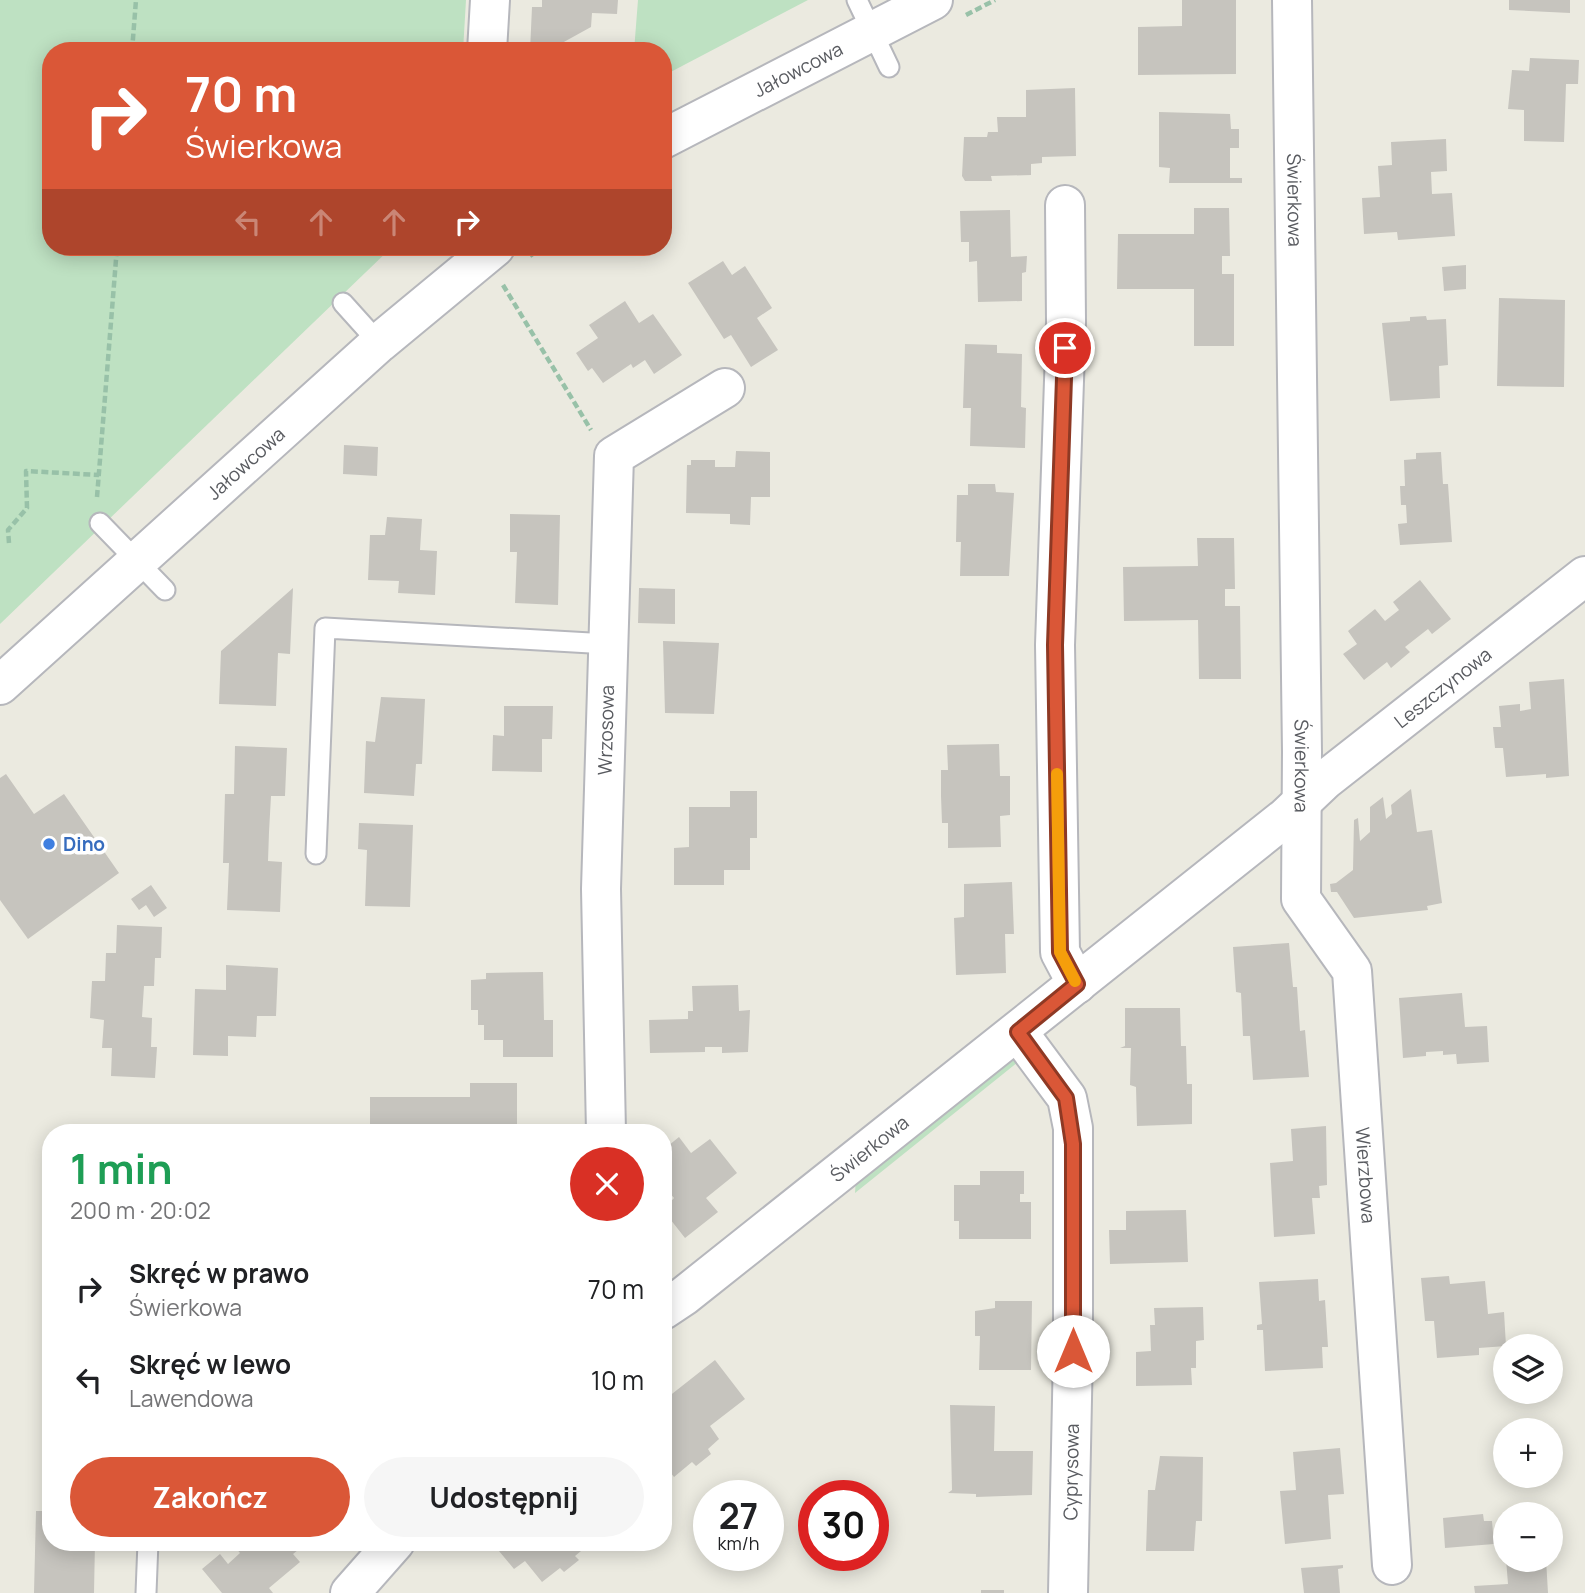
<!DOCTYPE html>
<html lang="pl">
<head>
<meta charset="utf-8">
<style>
  body { margin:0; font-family:Manrope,sans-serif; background:#f6f6f6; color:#202124; height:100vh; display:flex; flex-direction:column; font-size:26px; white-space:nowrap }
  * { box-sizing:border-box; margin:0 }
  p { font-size:23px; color:#757577 }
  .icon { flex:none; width:38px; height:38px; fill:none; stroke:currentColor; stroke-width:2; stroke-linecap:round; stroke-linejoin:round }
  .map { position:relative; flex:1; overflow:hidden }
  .side { position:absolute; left:42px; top:1124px; width:630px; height:427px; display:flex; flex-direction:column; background:#fff; border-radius:28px; box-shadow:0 4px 18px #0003 }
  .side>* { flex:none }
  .banner { position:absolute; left:42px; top:42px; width:630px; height:214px; border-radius:28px; box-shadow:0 4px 18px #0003; background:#da5737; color:#fff; overflow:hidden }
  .fabs { position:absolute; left:1493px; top:1334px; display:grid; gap:14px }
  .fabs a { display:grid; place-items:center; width:70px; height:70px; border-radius:50%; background:#fff; box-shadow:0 4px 18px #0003; font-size:35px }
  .speed { position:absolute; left:693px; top:1480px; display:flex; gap:14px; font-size:35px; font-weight:700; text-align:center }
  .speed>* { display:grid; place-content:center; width:91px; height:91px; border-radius:50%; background:#fff; box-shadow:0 4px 18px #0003; line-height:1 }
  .speed small { font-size:18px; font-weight:400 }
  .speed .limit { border:10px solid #d22; background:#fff; color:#111 }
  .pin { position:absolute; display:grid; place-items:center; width:60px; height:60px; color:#fff; margin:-30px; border:4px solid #fff; border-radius:50%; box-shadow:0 2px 7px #0007 }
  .me { position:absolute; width:77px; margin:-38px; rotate:0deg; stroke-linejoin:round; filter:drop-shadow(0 0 5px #0008) }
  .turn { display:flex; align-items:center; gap:24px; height:147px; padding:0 28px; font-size:32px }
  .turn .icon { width:91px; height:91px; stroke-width:2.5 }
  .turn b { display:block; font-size:49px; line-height:60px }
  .lanes { display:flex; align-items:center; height:66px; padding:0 28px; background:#0003; justify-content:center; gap:35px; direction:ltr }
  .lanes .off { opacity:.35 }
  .round { display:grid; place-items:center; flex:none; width:74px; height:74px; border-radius:37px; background:#f6f6f6 }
  .overview { display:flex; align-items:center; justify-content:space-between; height:119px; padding:0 28px }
  h1 { font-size:42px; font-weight:700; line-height:52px; color:#1e9e55 }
  .button { display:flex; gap:14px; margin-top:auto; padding:14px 28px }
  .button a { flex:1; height:80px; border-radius:42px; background:#da5737; color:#fff; font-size:28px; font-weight:700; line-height:80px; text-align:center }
  .button a+a { background:#f6f6f6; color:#202124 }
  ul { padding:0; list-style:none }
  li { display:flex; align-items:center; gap:21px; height:91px; padding:0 28px }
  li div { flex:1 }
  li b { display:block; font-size:26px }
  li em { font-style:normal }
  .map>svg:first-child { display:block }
</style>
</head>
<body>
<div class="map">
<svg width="1585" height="1593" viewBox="0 0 1585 1593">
  <rect width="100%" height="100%" fill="#ebeae0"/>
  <path fill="#bee1c2" d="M 0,0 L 466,0 L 463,51 L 51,51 L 51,247 L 392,247 L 0,624 Z
    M 638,0 L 808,0 L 663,76 L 663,51 L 634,51 Z
    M 1008,1056 L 1023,1058 L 855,1193 L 856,1178 Z"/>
  <path fill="#c6c4be" d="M 542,0 L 618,0 L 617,14 L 592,13 L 591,27 L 562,43 L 534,42 L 533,51 L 530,51 L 532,7 L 542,7 Z
    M 1182,0 L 1236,0 L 1236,74 L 1138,75 L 1138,27 L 1182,26 Z
    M 1509,0 L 1570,0 L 1570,13 L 1509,10 Z
    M 1530,58 L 1579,60 L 1578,84 L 1566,84 L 1564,142 L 1524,141 L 1524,110 L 1508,109 L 1512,70 L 1529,71 Z
    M 1075,88 L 1076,156 L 1042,157 L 1042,163 L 1031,164 L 1031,175 L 991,176 L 992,181 L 965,181 L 962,176 L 964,137 L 987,137 L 988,132 L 998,132 L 997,117 L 1026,117 L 1026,90 Z
    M 1159,112 L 1230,114 L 1231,129 L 1239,129 L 1239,148 L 1230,148 L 1230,178 L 1242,178 L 1242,183 L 1169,183 L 1170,168 L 1159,167 Z
    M 1446,139 L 1447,171 L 1431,172 L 1432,194 L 1452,193 L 1455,236 L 1398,240 L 1397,232 L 1364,234 L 1362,198 L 1380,197 L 1378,166 L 1392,165 L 1391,142 Z
    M 1194,208 L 1229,208 L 1230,256 L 1222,256 L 1222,274 L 1234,274 L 1234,346 L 1194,346 L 1194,289 L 1117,289 L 1118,234 L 1194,234 Z
    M 1010,210 L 1011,257 L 1027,256 L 1026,272 L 1022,273 L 1022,301 L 978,302 L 977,261 L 969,262 L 969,242 L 961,242 L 960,211 Z
    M 723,261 L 732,275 L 745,266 L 772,308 L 757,318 L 778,350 L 751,367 L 731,335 L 724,339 L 688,283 Z
    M 1466,265 L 1466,289 L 1444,291 L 1442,267 Z
    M 1499,298 L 1565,300 L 1564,387 L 1497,386 Z
    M 625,301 L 639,323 L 653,314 L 682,355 L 654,374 L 645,360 L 633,368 L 631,364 L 603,383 L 592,368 L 588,371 L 576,353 L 598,338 L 589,325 Z
    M 1426,316 L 1427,320 L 1446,319 L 1448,365 L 1439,366 L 1440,398 L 1390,401 L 1382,323 L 1410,321 L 1410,317 Z
    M 965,344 L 997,345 L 997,353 L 1022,354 L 1021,407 L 1026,408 L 1025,448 L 970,446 L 971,408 L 963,408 Z
    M 344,445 L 378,447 L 377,476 L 343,474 Z
    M 736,451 L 770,452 L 770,497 L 751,497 L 750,525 L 730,524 L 730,514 L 686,513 L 687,465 L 691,465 L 691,460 L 715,460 L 715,467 L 735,467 Z
    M 1441,452 L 1443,484 L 1448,484 L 1452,542 L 1400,545 L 1398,524 L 1407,523 L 1406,505 L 1401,505 L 1400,486 L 1405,486 L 1404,460 L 1416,459 L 1416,453 Z
    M 968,484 L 995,484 L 996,492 L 1014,493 L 1009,576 L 960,576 L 961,542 L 956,542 L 957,495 L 968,495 Z
    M 510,514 L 560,515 L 558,605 L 515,603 L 517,552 L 510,552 Z
    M 387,517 L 422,519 L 420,550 L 437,551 L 435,595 L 398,593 L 399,581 L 368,580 L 370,535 L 385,535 Z
    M 1197,538 L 1234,538 L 1235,589 L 1225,589 L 1225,606 L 1240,606 L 1241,679 L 1199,679 L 1198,620 L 1124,621 L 1123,567 L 1198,566 Z
    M 1420,580 L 1451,619 L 1432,634 L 1428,629 L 1405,647 L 1410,652 L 1391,668 L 1387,662 L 1364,680 L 1343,654 L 1357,644 L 1348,631 L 1375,609 L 1385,621 L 1399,610 L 1393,602 Z
    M 293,588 L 290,654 L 278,653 L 276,706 L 219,704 L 221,651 Z
    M 639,588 L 675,589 L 675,624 L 638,623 Z
    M 663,641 L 719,643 L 714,714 L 665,713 Z
    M 1564,679 L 1569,776 L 1546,778 L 1546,774 L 1506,777 L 1503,748 L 1495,748 L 1493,727 L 1501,727 L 1499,706 L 1520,704 L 1520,711 L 1531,709 L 1529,682 Z
    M 381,697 L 425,699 L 422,764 L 416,764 L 414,796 L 364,793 L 366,741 L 375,742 Z
    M 504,706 L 553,706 L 552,739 L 542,739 L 542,772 L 492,771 L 493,735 L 504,736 Z
    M 999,744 L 1000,776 L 1010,776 L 1010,815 L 1000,816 L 1001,847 L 948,848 L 948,823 L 942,823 L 941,796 L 941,770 L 948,770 L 947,745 Z
    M 235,746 L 287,748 L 285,796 L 271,796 L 269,832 L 268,861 L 282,862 L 280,912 L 227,910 L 229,863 L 223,863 L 225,794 L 234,794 Z
    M 6,774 L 34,814 L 64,794 L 119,873 L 28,939 L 0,900 L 0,778 Z
    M 1411,789 L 1417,832 L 1432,830 L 1442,903 L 1427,906 L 1428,910 L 1354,918 L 1337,892 L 1331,892 L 1330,884 L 1336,883 L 1353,870 L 1354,820 L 1358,818 L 1360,841 L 1370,832 L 1370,807 L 1383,797 L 1386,819 L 1392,814 L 1391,805 Z
    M 730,791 L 757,791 L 757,838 L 750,838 L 750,870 L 724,870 L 724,885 L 674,885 L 674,848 L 689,847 L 689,807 L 730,807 Z
    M 359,823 L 413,825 L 410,907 L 365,906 L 367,850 L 358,849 Z
    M 1012,882 L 1014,934 L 1005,934 L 1006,973 L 956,975 L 954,918 L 964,917 L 964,884 Z
    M 151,885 L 167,908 L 154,917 L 146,905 L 139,910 L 131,899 Z
    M 117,925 L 162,927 L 161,958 L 155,958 L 154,986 L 144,986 L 142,1017 L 152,1018 L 151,1047 L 157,1047 L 155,1078 L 111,1076 L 112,1048 L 102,1048 L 104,1020 L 90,1018 L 92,981 L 105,981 L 106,953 L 116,953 Z
    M 1289,943 L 1293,987 L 1297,987 L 1300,1031 L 1305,1030 L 1309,1077 L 1253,1080 L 1250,1036 L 1243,1036 L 1241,993 L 1236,992 L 1233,947 Z
    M 226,965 L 278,968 L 276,1016 L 257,1016 L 256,1037 L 228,1036 L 228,1056 L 193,1055 L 195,989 L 226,990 Z
    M 543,972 L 544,1020 L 553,1020 L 553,1057 L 503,1057 L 503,1040 L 484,1040 L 484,1025 L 478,1025 L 478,1010 L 471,1010 L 471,980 L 486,979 L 486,973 Z
    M 738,985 L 739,1011 L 750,1010 L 748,1052 L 722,1053 L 722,1047 L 705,1047 L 705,1052 L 650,1053 L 649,1020 L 688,1019 L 688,1011 L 693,1011 L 692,986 Z
    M 1462,993 L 1465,1027 L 1487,1026 L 1489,1062 L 1457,1064 L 1456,1054 L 1443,1055 L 1443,1051 L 1426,1052 L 1426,1056 L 1403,1058 L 1399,998 Z
    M 1125,1008 L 1180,1008 L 1181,1046 L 1186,1046 L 1187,1084 L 1192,1084 L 1192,1124 L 1137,1126 L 1136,1087 L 1130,1085 L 1131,1048 L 1120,1048 L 1125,1046 Z
    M 470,1083 L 517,1083 L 517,1130 L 370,1130 L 370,1097 L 470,1097 Z
    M 1326,1126 L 1327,1185 L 1319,1186 L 1320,1198 L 1312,1198 L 1315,1234 L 1274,1237 L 1270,1163 L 1293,1161 L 1291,1129 Z
    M 679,1137 L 691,1153 L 710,1139 L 737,1173 L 706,1198 L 718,1212 L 685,1238 L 663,1210 L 674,1198 L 663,1185 L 663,1150 Z
    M 980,1171 L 1024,1171 L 1024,1194 L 1020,1194 L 1020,1202 L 1031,1202 L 1031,1239 L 959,1239 L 959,1221 L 954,1221 L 954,1185 L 980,1185 Z
    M 1186,1210 L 1188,1262 L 1110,1264 L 1109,1230 L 1126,1230 L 1126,1211 Z
    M 1449,1276 L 1450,1284 L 1485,1281 L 1488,1314 L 1504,1312 L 1506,1346 L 1479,1348 L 1479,1355 L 1437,1358 L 1434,1321 L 1425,1321 L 1421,1278 Z
    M 1318,1279 L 1319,1301 L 1325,1300 L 1328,1347 L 1322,1347 L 1323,1368 L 1265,1371 L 1263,1330 L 1257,1330 L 1257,1325 L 1262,1324 L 1259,1282 Z
    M 995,1301 L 1032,1301 L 1031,1370 L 979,1370 L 980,1336 L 975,1336 L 975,1311 L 995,1308 Z
    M 1203,1307 L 1204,1340 L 1196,1341 L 1196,1368 L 1191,1368 L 1192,1385 L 1136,1386 L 1136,1352 L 1151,1351 L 1150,1325 L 1155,1325 L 1154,1308 Z
    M 715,1360 L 745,1399 L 710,1426 L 719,1439 L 708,1449 L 711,1454 L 696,1466 L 692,1462 L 674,1477 L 663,1463 L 663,1409 L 667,1406 L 663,1401 Z
    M 950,1405 L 995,1406 L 994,1451 L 1033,1451 L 1032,1495 L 976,1497 L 976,1494 L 948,1493 L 952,1490 Z
    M 1340,1448 L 1344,1494 L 1328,1495 L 1331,1539 L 1285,1544 L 1280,1491 L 1296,1490 L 1293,1452 Z
    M 1160,1456 L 1203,1457 L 1202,1521 L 1196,1521 L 1194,1551 L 1146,1551 L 1148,1490 L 1155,1490 Z
    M 36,1511 L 51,1511 L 51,1542 L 95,1542 L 94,1593 L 34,1593 Z
    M 1483,1514 L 1484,1521 L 1492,1521 L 1494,1544 L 1445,1548 L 1443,1518 Z
    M 231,1542 L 308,1542 L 293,1554 L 300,1562 L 269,1588 L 273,1593 L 222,1593 L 202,1569 L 220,1554 L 228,1564 L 240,1553 Z
    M 499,1542 L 583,1542 L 587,1546 L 575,1556 L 579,1560 L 564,1572 L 560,1568 L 542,1582 L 525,1561 L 514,1569 L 494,1545 Z
    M 1506,1559 L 1546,1559 L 1548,1593 L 1475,1593 L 1474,1586 L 1508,1584 Z
    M 1343,1565 L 1343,1568 L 1338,1569 L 1340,1593 L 1304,1593 L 1301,1568 Z
    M 981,1590 L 1004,1590 L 1004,1593 L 981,1593 Z"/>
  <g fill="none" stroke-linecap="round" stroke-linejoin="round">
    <g stroke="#b6b7bc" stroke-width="23">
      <path id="service" d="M 857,0 L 889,67
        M 343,303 L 379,343
        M 100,523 L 165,590
        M 316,854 L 325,628 L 608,644
        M 146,1593 L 148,1542"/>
    </g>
    <g stroke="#b6b7bc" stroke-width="42">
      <g id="minor">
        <path id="s1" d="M 1292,0 L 1302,752 L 1301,899 L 1352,971 L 1392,1565"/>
        <path d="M 487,51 L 490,0"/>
        <path id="s2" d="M 663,139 L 933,0"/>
        <path d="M 1065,205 L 1066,322 L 1055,645 L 1060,952 L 1077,984"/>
        <path id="s3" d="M 0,685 L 379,343 L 495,247"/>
        <path d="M 1018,1032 L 1067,1098 L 1073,1128 L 1073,1351 L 1068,1593"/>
        <path id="s4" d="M 606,1132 L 601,889 L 614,456 L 725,388"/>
        <path id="s5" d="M 663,1310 L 684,1296 L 1286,817 L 1325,780 L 1585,576"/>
        <path d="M 350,1593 L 395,1542"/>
      </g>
    </g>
    <path stroke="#98c1a8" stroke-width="4.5" stroke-dasharray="7 3.5" stroke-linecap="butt" d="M 966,15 L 995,0
      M 132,51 L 136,0
      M 530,256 L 543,247
      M 503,285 L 591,430
      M 97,497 L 117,247
      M 9,543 L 8,530 L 27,508 L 26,471 L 99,475"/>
    <use href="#service" stroke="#fff" stroke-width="19"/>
    <use href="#minor" stroke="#fff" stroke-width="38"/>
  </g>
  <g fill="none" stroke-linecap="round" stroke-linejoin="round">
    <g stroke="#8e3924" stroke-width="18">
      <path id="route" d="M 1065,348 L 1055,645 L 1060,952 L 1077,984 L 1018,1032 L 1066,1098 L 1073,1144 L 1073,1351"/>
    </g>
    <use href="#route" stroke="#da5737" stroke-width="12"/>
    <path stroke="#f59e0b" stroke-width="12" d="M 1057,774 L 1060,952 L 1075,981"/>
  </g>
  <circle fill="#3f7fe0" stroke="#fff" stroke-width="2.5" cx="49" cy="844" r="7"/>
  <g text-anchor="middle" stroke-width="7" stroke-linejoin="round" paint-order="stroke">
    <g font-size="19" fill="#595b60" stroke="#fff">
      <text dy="7" stroke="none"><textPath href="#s2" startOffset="152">Jałowcowa</textPath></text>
      <text dy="7" stroke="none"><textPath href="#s1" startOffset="200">Świerkowa</textPath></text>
      <text dy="7" stroke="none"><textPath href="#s3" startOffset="331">Jałowcowa</textPath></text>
      <text dy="7" stroke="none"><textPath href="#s5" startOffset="998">Leszczynowa</textPath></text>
      <text dy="7" stroke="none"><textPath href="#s4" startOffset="402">Wrzosowa</textPath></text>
      <text dy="7" stroke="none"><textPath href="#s1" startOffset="766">Świerkowa</textPath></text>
      <text dy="7" stroke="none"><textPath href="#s5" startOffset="262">Świerkowa</textPath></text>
      <text dy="7" stroke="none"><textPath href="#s1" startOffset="1192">Wierzbowa</textPath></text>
      <text transform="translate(1071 1472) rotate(-89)" y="7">Cyprysowa</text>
    </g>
    <g font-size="19" font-weight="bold" fill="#366cbe" stroke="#fff" text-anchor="start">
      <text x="63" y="851">Dino</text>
    </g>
  </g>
</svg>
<div class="fabs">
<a><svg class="icon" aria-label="layers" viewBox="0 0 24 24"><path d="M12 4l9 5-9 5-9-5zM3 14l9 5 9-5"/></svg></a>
<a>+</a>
<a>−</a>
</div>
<div class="speed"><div>27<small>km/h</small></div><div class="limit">30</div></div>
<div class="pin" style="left:1065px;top:348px;background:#d93025"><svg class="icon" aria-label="arrive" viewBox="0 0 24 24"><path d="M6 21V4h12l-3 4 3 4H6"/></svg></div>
<svg class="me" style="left:1073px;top:1351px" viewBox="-20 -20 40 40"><circle r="19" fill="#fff"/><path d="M0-13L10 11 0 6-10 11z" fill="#da5737"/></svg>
<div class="banner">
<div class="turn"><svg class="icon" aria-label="right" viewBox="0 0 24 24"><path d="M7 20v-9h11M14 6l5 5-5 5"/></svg><div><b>70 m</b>Świerkowa</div></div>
<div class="lanes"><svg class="icon off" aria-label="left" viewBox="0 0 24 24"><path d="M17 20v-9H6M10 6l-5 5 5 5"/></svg><svg class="icon off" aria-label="ahead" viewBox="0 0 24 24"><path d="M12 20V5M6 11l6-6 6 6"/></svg><svg class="icon off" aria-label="ahead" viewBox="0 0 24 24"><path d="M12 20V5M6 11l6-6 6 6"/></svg><svg class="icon" aria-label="right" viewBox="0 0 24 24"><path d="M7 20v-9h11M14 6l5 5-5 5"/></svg></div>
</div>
<section class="side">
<div class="overview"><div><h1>1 min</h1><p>200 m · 20:02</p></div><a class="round" style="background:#d93025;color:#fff"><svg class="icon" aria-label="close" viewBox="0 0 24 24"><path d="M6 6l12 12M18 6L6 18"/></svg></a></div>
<ul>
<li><svg class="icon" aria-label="right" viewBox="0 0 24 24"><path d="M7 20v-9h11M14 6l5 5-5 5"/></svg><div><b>Skręć w prawo</b><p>Świerkowa</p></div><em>70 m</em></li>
<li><svg class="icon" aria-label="left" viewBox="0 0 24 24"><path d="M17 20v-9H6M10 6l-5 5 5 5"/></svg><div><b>Skręć w lewo</b><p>Lawendowa</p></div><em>10 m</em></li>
</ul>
<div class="button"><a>Zakończ</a><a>Udostępnij</a></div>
</section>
</div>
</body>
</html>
